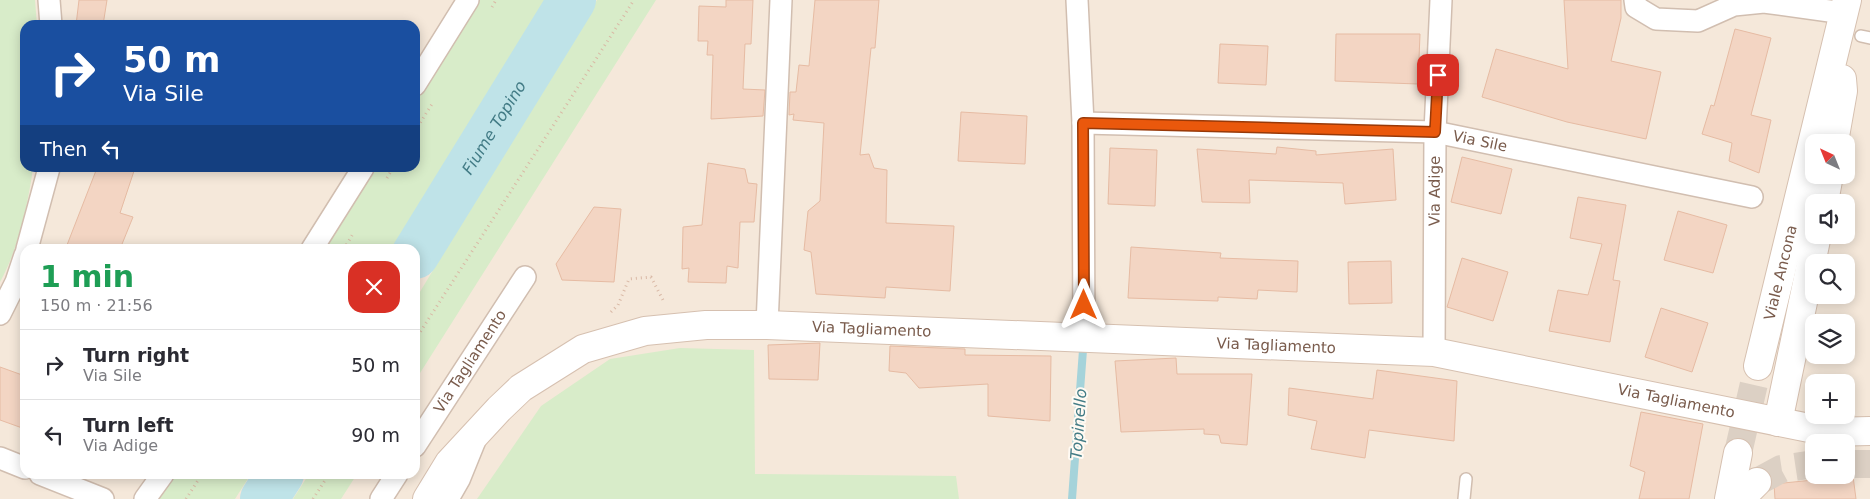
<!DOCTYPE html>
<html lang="en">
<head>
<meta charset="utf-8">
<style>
  body { margin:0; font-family:"DejaVu Sans",sans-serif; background:#f2f2f3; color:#2b2b33; height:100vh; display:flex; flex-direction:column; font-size:19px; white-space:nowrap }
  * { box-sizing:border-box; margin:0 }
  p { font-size:16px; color:#7c7c81 }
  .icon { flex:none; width:28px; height:28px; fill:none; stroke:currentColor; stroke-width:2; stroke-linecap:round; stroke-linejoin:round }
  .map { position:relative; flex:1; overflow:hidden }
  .side { position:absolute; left:20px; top:244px; width:400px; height:235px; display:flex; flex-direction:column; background:#fff; border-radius:15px; box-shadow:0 2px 12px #0003 }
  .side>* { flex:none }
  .guide { position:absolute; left:20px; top:20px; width:400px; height:152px; border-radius:15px; box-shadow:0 2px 12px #0003; background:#1a4fa0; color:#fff; overflow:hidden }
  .needle { width:32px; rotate:317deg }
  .buttons { position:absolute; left:1805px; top:134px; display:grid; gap:10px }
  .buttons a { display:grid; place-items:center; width:50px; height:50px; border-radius:10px; background:#fff; box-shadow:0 2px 12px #0003; font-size:25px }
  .pin { position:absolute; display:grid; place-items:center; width:42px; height:42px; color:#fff; margin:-21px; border-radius:10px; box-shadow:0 2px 8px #0006 }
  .me { position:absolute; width:55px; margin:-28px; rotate:0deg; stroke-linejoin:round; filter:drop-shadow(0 0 4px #0008) }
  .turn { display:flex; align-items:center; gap:18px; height:105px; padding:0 20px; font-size:22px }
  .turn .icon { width:65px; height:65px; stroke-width:2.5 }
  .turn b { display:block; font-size:35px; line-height:42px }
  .then { display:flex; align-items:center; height:48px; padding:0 20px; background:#0003; gap:10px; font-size:19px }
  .round { display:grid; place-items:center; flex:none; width:52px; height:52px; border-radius:15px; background:#f2f2f3 }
  .summary { display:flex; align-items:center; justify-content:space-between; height:85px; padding:0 20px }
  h1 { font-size:30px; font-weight:700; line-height:38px; color:#1e9e55 }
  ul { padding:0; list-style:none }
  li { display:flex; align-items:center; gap:15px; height:70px; padding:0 20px; border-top:1px solid #e1e1e2 }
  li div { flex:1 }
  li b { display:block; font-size:19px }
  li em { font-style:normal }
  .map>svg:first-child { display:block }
</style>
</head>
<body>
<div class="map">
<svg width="1870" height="499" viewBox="0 0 1870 499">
  <rect width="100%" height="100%" fill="#fdf6ec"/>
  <path fill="#f5e8da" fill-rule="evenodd" d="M 0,0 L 1870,0 L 1870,499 L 0,499 ZM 25,25 L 415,25 L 415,168 L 25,168 ZM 1814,142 L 1846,142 L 1846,175 L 1814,175 ZM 1814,202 L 1846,202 L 1846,235 L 1814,235 ZM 25,249 L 415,249 L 415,474 L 25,474 ZM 1814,262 L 1846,262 L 1846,295 L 1814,295 ZM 1814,322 L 1846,322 L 1846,355 L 1814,355 ZM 1814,382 L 1846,382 L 1846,415 L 1814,415 ZM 1814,442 L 1846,442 L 1846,475 L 1814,475 Z"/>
  <path fill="#d8ecc9" d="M 0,0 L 35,0 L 37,25 L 25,25 L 25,168 L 33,168 C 28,204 18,250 0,282 Z
    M 477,0 L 546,0 L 394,249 L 320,249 L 372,168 L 415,168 L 415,99 Z
    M 597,0 L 656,0 L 415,381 L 415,300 Z
    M 680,348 L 754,350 L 755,474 L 956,476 L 959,499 L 477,499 L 541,406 L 610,359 Z
    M 175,474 L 251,474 L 235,499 L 158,499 Z
    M 309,474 L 357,474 L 341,499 L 293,499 Z"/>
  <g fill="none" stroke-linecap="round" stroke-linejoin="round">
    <path stroke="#a5d3da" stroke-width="8" d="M 1072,499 L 1083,350"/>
    <g stroke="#bfe3e8" stroke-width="48">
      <path id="s1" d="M 415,255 L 572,0"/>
      <path d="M 264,499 L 280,474"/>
    </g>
  </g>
  <path fill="#f3d5c3" stroke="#e6bba3" d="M 79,0 L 107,0 L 103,25 L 76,25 Z
    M 726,0 L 753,0 L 751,44 L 745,44 L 743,89 L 765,90 L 763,116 L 711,119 L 713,55 L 707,55 L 708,41 L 698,41 L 699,6 L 726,7 Z
    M 815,0 L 879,0 L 875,48 L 871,48 L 860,155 L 869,154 L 874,168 L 887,170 L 886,223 L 954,226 L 950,291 L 886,287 L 885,298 L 816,294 L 811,252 L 804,250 L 808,211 L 820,201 L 824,123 L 793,120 L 794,114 L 789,115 L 790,92 L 796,92 L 799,65 L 809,66 Z
    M 1564,0 L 1621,0 L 1621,18 L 1611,61 L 1661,72 L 1646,139 L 1567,122 L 1482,97 L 1496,49 L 1568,69 Z
    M 1735,29 L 1771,38 L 1751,115 L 1771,120 L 1759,173 L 1729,161 L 1732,143 L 1702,134 L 1711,105 L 1714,106 Z
    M 1336,34 L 1420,34 L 1418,84 L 1335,81 Z
    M 1220,44 L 1268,46 L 1266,85 L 1218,83 Z
    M 961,112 L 1027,116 L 1025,164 L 958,161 Z
    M 1277,147 L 1316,151 L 1316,155 L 1393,149 L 1396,200 L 1345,204 L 1343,183 L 1249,180 L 1250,203 L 1202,202 L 1197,149 L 1276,154 Z
    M 1110,148 L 1157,150 L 1155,206 L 1108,204 Z
    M 1462,157 L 1512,169 L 1501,214 L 1451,202 Z
    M 708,163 L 745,169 L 748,183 L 757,184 L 754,222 L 740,222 L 738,268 L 727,266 L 726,283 L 688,282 L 689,268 L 682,269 L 683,227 L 702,225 Z
    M 97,168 L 135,168 L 120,213 L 133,217 L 120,249 L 79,249 L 67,245 Z
    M 1578,197 L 1626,205 L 1613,280 L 1620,281 L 1610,342 L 1549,331 L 1558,290 L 1588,295 L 1602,244 L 1570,238 Z
    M 594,207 L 621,209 L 614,282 L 562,280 L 556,264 Z
    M 1678,211 L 1727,225 L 1713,273 L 1664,260 Z
    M 1131,247 L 1221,253 L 1220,258 L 1298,261 L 1297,292 L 1258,290 L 1257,299 L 1218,297 L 1218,301 L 1128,298 Z
    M 1462,258 L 1508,272 L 1493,321 L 1447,307 Z
    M 1391,261 L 1392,303 L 1349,304 L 1348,262 Z
    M 1661,308 L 1708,323 L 1692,372 L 1645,357 Z
    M 820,343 L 818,380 L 769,379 L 768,345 Z
    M 890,346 L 965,349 L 965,355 L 1051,356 L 1050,421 L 988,416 L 988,384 L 919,388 L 906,373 L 889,371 Z
    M 1176,358 L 1177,374 L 1252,374 L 1247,445 L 1221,443 L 1219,435 L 1204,434 L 1204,429 L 1121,432 L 1115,361 Z
    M 0,367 L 25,376 L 25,429 L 0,420 Z
    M 1377,370 L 1457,381 L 1454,441 L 1369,430 L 1365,458 L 1311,449 L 1317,421 L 1288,415 L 1289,388 L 1373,399 Z
    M 1641,412 L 1703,424 L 1689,499 L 1639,499 L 1645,472 L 1630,466 Z
    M 1853,476 L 1856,499 L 1775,499 L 1774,484 Z"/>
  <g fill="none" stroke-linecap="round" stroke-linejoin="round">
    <path stroke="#dcd0c4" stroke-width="28" stroke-dasharray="28 14" stroke-linecap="butt" d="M 1738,453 L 1758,366
      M 1846,464 L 1870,464
      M 1757,482 L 1781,469 L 1814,464"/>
    <g stroke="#d1beb0" stroke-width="14">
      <path id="service" d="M 1861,36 L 1870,38
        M 1464,499 L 1466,479"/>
    </g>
    <g stroke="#d1beb0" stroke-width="24">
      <g id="minor">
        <path d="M 49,0 L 51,25"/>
        <path d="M 1077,0 L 1083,123 L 1084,339"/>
        <path d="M 1635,0 L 1636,7 L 1656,19 L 1698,21 L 1734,5 L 1764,2 L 1844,13"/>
        <path d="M 415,85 L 468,0"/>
        <path id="s2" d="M 1083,123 L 1435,132 L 1752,197"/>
        <path d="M 27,249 L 49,168"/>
        <path d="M 312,249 L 363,168"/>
        <path d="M 0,314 L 16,282 L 25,255"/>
        <path d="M 767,325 L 781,0"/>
        <path id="s3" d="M 1434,352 L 1435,132 L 1441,0"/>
        <path id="s4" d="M 415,446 L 525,277"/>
        <path d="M 0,458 L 25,468"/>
        <path d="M 40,474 L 103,499"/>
        <path d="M 145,499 L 163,474"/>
        <path d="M 381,499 L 397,474"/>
      </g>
    </g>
    <g stroke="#d1beb0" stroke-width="29">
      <path id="tertiary" d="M 445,499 L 457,478 L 472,441"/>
    </g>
    <g stroke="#d6c0b0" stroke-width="30">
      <g id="secondary">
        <path d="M 1834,142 L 1843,91 L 1842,79"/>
        <path d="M 1824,202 L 1829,175"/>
        <path id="s5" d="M 1758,366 L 1847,0"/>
        <path d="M 1778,422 L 1817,235"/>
        <path id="s6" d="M 427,499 L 449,463 L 499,409 L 521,388 L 583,349 L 645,331 L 706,325 L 767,325 L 1434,352 L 1829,432 L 1870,431"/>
        <path d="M 1729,499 L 1738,453"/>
        <path d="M 1740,499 L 1757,482"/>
      </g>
    </g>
    <path stroke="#d9b8a5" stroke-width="3" stroke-dasharray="1 4" stroke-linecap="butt" d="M 492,7 L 496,0
      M 415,131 L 432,104
      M 387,178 L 393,168
      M 344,249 L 354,232
      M 611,312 L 618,305 L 629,279 L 651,277 L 664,302
      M 415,340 L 634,0
      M 186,499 L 202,474
      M 313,499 L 329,474"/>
    <use href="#service" stroke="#fff" stroke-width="11"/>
    <use href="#minor" stroke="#fff" stroke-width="21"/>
    <use href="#tertiary" stroke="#fff" stroke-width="26"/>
    <use href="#secondary" stroke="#fff" stroke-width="28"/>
  </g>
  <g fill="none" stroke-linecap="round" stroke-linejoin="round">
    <g stroke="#983908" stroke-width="12">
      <path id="route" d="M 1084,305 L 1083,123 L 1435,132 L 1438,75"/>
    </g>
    <use href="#route" stroke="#ea580c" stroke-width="9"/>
  </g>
  <g text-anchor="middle" stroke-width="4" stroke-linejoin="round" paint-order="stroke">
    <g font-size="15" fill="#7a5c4d" stroke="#fffaf3">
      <text dy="5" stroke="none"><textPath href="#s2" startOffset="398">Via Sile</textPath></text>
      <text dy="5" stroke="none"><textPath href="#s3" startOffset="161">Via Adige</textPath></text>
      <text dy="5" stroke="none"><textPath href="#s5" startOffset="96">Viale Ancona</textPath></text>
      <text dy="5" stroke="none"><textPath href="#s6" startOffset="511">Via Tagliamento</textPath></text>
      <text dy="5" stroke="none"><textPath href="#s6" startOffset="916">Via Tagliamento</textPath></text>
      <text dy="5" stroke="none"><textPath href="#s4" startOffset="101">Via Tagliamento</textPath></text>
      <text dy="5" stroke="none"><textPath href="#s6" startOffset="1321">Via Tagliamento</textPath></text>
    </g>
    <g font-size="16" font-style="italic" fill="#437c86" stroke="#fffaf3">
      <text dy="6" stroke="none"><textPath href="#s1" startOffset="150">Fiume Topino</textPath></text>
      <text transform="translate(1078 424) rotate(-86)" y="6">Topinello</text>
    </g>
  </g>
</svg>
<div class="buttons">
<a><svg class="needle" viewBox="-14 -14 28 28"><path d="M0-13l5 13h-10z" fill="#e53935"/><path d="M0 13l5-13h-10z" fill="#7c7c81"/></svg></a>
<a><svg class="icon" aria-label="sound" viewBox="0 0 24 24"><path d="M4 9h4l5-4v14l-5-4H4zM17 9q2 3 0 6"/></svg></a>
<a><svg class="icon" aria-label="search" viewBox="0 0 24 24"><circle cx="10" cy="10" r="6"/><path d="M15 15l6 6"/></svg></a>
<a><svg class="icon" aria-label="layers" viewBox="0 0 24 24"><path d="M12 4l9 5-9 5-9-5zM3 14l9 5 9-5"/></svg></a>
<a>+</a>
<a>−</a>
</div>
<div class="pin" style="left:1438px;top:75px;background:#d93025"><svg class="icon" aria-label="arrive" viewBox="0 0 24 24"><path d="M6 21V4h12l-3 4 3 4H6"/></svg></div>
<svg class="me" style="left:1084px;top:305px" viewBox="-20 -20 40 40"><path d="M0-17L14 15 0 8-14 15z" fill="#ea580c" stroke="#fff" stroke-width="4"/></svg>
<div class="guide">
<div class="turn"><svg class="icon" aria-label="right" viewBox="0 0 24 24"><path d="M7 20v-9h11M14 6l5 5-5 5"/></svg><div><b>50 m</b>Via Sile</div></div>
<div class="then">Then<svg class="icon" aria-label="left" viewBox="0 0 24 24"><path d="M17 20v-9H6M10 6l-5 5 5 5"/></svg></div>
</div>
<section class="side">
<div class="summary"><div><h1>1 min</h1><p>150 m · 21:56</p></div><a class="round" style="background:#d93025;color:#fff"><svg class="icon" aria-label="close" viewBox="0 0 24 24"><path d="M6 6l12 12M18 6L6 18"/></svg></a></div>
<ul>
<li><svg class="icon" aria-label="right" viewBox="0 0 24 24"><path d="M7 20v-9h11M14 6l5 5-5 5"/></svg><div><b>Turn right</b><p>Via Sile</p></div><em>50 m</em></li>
<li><svg class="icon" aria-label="left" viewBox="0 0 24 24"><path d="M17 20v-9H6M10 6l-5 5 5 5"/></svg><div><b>Turn left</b><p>Via Adige</p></div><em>90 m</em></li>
</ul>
</section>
</div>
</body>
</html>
